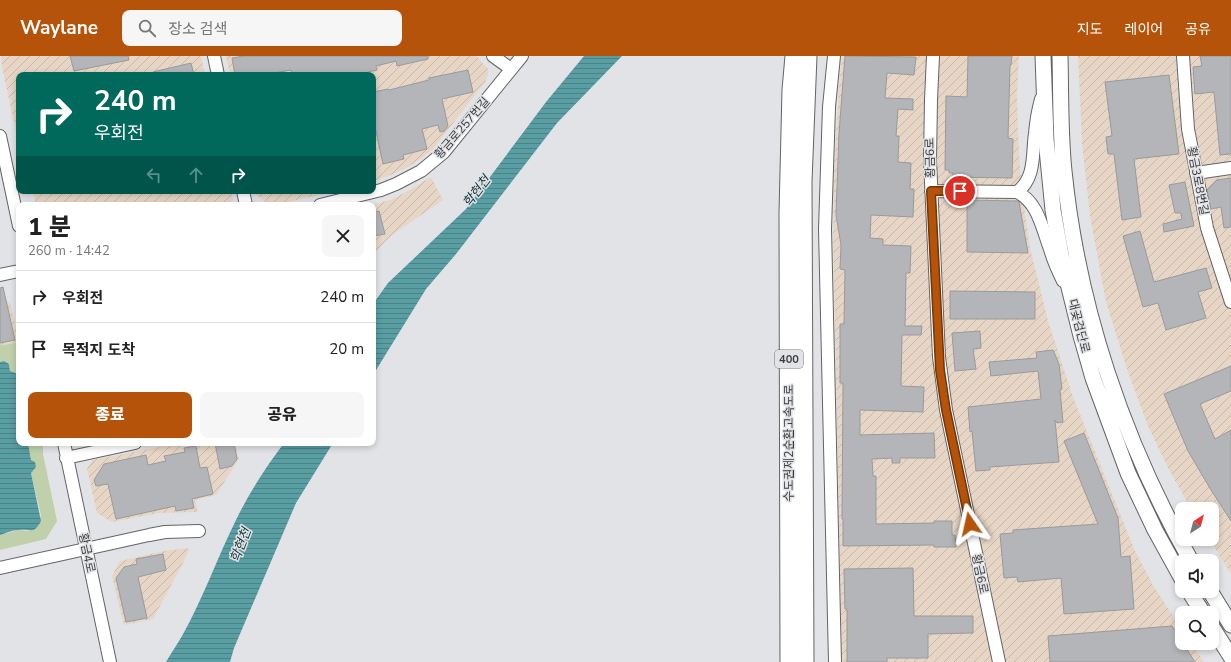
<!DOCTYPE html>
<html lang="ko">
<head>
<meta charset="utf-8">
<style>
  body { margin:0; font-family:"Nunito Sans","Noto Sans KR",sans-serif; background:#f6f6f6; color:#222; height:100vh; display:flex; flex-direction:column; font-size:15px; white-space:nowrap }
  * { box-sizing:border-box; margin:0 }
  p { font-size:13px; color:#767676 }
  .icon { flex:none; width:22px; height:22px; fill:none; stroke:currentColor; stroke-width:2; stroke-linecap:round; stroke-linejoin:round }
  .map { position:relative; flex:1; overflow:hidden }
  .side { position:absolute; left:16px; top:146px; width:360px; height:244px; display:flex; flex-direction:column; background:#fff; border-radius:8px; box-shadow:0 2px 6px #0003 }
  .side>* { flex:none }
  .top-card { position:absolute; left:16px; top:16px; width:360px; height:122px; border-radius:8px; box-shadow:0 2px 6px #0003; background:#00695c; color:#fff; overflow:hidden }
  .needle { width:26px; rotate:36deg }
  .buttons { position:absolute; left:1175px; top:446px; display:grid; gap:8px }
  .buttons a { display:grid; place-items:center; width:44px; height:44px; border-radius:8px; background:#fff; box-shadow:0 2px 6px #0003; font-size:20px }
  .pin { position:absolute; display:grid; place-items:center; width:34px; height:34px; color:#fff; margin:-17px; border:2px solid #fff; border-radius:50%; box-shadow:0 1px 4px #0007 }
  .me { position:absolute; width:44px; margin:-22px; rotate:349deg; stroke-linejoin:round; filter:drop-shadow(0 0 3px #0008) }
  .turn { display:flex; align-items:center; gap:14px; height:84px; padding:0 12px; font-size:18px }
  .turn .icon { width:52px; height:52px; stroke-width:2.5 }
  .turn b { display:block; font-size:28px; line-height:34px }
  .lanes { display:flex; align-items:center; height:38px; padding:0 12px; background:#0003; justify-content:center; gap:20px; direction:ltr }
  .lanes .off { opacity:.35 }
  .round { display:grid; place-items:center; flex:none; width:42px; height:42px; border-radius:8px; background:#f6f6f6 }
  .summary { display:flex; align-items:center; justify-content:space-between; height:68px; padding:0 12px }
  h1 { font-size:24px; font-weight:800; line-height:30px }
  .primary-button { display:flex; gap:8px; margin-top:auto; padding:8px 12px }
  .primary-button a { flex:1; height:46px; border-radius:8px; background:#b45309; color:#fff; font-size:16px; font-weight:800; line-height:46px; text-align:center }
  .primary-button a+a { background:#f6f6f6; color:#222 }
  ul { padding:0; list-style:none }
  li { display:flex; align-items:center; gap:12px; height:52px; padding:0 12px; border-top:1px solid #e0e0e0 }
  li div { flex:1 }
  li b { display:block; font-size:15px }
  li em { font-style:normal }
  header { display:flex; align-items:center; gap:24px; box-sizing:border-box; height:56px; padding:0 20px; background:#b45309; color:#fff }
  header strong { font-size:19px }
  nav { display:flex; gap:22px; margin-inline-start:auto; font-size:14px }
  .search { width:280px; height:36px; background:#f6f6f6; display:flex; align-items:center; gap:10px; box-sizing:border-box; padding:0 14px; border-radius:8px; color:#767676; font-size:15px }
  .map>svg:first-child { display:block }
</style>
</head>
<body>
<header>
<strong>Waylane</strong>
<div class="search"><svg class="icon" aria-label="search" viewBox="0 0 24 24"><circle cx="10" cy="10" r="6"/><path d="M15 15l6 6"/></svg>장소 검색</div>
<nav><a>지도</a><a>레이어</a><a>공유</a></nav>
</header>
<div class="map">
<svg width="1231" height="606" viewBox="0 0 1231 606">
  <defs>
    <pattern id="industrial-furrows" width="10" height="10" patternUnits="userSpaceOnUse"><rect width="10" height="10" fill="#e7d6c5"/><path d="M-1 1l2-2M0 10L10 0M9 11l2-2" fill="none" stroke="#c7b9aa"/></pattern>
    <pattern id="water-rules" width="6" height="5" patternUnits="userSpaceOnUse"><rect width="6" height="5" fill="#589ea3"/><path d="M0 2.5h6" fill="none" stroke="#4a8286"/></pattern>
  </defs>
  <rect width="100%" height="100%" fill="#e2e3e6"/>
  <path fill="url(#industrial-furrows)" d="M 1,0 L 201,0 L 205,19 L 19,19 L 19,90 L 2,11 Z
    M 226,0 L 476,0 L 488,13 L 488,19 L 485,26 L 434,92 L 422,102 L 408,111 L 389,120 L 373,125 L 373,19 L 230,19 Z
    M 842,0 L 1019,0 L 1017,39 L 1018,75 L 1020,114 L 1024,150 L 1030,192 L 1048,265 L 1073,341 L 1135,495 L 1153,529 L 1182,574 L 1182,587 L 1191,587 L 1204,606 L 842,606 L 833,185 L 834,112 L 839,29 Z
    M 1078,0 L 1231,0 L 1231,518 L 1209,483 L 1212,483 L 1212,453 L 1191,453 L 1168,412 L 1148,370 L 1127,313 L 1106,246 L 1090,160 L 1082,87 Z
    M 431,121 L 443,144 L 392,179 L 373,198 L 373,149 L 371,149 L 390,144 L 408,135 Z
    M 33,135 L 231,135 L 233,144 L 229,149 L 36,149 Z
    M 253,135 L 337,135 L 274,149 L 268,148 L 254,137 Z
    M 0,240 L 10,247 L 19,283 L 19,286 L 0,290 Z
    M 180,387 L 235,387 L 239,403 L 216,439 L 195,444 L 198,456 L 158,457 L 112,466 L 97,457 L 87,413 L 92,404 Z
    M 187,492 L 189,494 L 184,505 L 153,563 L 124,569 L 112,520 L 120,505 L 164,495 Z"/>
  <path fill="#bfd0ab" d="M 19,286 L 19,335 L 17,328 L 19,321 L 10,315 L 9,308 L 4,305 L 0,306 L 0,290 Z
    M 28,387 L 43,387 L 43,398 L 57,465 L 46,483 L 0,494 L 0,479 L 19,474 L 29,475 L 34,474 L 38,470 L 41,459 L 31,417 L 31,404 Z"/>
  <path fill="url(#water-rules)" d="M 584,0 L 622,0 L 557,67 L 456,198 L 426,233 L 373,319 L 373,248 L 388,227 L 466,153 L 546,46 Z
    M 4,305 L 9,308 L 10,315 L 18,318 L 19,321 L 17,328 L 19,335 L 19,387 L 28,387 L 31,404 L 35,406 L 36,411 L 31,417 L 41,465 C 33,480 31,472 19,474 C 13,474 6,477 0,479 L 0,306 Z
    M 284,387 L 333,387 L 296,447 L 234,592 L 230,606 L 166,606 C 171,597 177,589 182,580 C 203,543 217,502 236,464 C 249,437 266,411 284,387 Z"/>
  <path fill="#b4b5b8" stroke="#999a9d" d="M 70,0 L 128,0 L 129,4 L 74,15 Z
    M 244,0 L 428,0 L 428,3 L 397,10 L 396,5 L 376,10 L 377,14 L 368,16 L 369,19 L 292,19 L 291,14 L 262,19 L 235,19 L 232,2 Z
    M 845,0 L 916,1 L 914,19 L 887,17 L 885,42 L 913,43 L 913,54 L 898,53 L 896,80 L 899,80 L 898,106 L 911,107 L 910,133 L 914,133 L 913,161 L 871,159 L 870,182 L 883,183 L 883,189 L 911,190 L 910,217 L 906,217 L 905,270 L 922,270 L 921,279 L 902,279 L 901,330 L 924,331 L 923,356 L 860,354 L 860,379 L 934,377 L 935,402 L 900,402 L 900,407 L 892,407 L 892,402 L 872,403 L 873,420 L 876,420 L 876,468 L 934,467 L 934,465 L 952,465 L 952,479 L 955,479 L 956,491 L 934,491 L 934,489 L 843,490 L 843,463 L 842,463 L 843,327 L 840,327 L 840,268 L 844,268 L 845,214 L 840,213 L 841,189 L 836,159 L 839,77 Z
    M 968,0 L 1012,0 L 1011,9 L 1010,9 L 1008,82 L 1013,83 L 1012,122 L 953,121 L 953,117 L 949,117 L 949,114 L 945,114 L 946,40 L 967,41 Z
    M 1200,0 L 1231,0 L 1231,98 L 1220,99 L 1214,36 L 1195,38 L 1193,11 L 1202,10 Z
    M 191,7 L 194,19 L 154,19 L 153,16 Z
    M 468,14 L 473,36 L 442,43 L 448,70 L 444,75 L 440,76 L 438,69 L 422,73 L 427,93 L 403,99 L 404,103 L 383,108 L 375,71 L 373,72 L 373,36 L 388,33 L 389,34 L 429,24 L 429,22 Z
    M 1169,19 L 1179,98 L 1134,103 L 1141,161 L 1122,164 L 1114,98 L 1108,98 L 1106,81 L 1112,80 L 1105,26 Z
    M 1231,122 L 1231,171 L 1224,172 L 1221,151 L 1211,153 L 1207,134 L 1217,124 Z
    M 1185,126 L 1194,170 L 1164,176 L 1163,168 L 1182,163 L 1181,157 L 1175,157 L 1169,129 Z
    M 967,144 L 1018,145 L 1019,146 L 1028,197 L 967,196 Z
    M 379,155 L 385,178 L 373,180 L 373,156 Z
    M 1140,175 L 1154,226 L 1206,212 L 1212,232 L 1198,236 L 1206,262 L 1166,274 L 1158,247 L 1143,251 L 1123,180 Z
    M 3,231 L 15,284 L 0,287 L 0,232 Z
    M 950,235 L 1035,236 L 1035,263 L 950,263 Z
    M 980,275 L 981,292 L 973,293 L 976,313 L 955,315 L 952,277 Z
    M 1053,294 L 1059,308 L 1062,333 L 1060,334 L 1063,366 L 1057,367 L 1055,364 L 1059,406 L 990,411 L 990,414 L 976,415 L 972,375 L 970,376 L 968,351 L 1041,343 L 1038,315 L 991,320 L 989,306 L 1037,302 L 1036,296 Z
    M 1231,310 L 1231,335 L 1200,348 L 1215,383 L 1231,374 L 1231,465 L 1211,434 L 1188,395 L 1164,338 Z
    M 1084,377 L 1118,462 L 1121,501 L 1130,500 L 1134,553 L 1064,558 L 1061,522 L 1018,526 L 1017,521 L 1004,522 L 1000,478 L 1013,477 L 1013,474 L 1098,468 L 1064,385 Z
    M 215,387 L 234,387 L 237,403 L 232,410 L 220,413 Z
    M 196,390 L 200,412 L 207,411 L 213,438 L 192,443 L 194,452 L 176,455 L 175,450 L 116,463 L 108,428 L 96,430 L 94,424 L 104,408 L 146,399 L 148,409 L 166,405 L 164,400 L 185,396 L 184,392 Z
    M 163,498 L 166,514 L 138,521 L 147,562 L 126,566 L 116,522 L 124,511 L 137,508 L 136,503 Z
    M 913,512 L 914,560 L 973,560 L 973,577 L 928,578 L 928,602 L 887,602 L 887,606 L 847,606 L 847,553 L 845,553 L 844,513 Z
    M 1172,570 L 1195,606 L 1050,606 L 1048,580 Z"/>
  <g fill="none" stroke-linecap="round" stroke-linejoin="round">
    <g stroke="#636467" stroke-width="14">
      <path id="minor" d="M 214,0 L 218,19
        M 493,0 L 511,13
        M 834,0 L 829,51 L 825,173 L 835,606
        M 933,0 L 931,44 L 930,104 L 939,301 L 946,354 L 999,606
        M 1183,0 L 1188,73 L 1207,172 L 1231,246
        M 0,80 L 19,170
        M 1196,117 L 1231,112
        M 243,135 L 246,149
        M 931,135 L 1017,136 C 1038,146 1042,172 1050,193 C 1053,204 1058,215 1063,225
        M 1017,136 C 1036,122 1032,98 1035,77 C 1036,66 1038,54 1041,43
        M 320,149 L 381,134 L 396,128 L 421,115 L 444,96 L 522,0
        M 0,219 L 19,215
        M 64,387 L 110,606
        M 66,402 L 135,387
        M 0,512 L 149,479 L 165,476 L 199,475"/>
    </g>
    <g stroke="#636467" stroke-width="17">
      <path id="major" d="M 1043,0 L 1046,83 L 1053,154 L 1061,199 L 1081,280 L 1093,322 L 1128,417 L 1155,474 L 1182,523
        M 1060,0 C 1061,38 1060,77 1064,115 C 1078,252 1123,385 1191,505
        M 1189,535 L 1203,557
        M 1210,535 L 1231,569
        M 1212,571 L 1231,601"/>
    </g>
    <g stroke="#636467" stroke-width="19">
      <path id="highway" d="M 789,606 L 788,157 L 791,34 L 794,0
        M 805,606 L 803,125 L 808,0"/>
    </g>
    <use href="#minor" stroke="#fff" stroke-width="12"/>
    <use href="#major" stroke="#fff" stroke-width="15"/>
    <use href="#highway" stroke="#fff" stroke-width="17"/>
  </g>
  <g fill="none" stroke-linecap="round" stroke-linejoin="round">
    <g stroke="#753606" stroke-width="10">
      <path id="route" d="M 960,135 L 931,135 L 940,314 L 946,354 L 970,468"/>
    </g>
    <use href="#route" stroke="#b45309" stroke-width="7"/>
  </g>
  <g text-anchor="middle" stroke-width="3" stroke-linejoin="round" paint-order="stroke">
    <rect fill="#e2e3e6" stroke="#6e6e70" stroke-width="1" x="775" y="294" width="28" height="18" rx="3"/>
    <g font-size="11" font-weight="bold" fill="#3c3c3e">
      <text x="789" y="307">400</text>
    </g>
    <g font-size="12" fill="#3c3c3e" stroke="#e2e3e6">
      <text transform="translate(462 72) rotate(-49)" y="4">황금로257번길</text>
      <text transform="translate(930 102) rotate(-91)" y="4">황금6로</text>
      <text transform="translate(1198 125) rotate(79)" y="4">황금3로8번길</text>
      <text transform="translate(1079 270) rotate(76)" y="4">대곶검단로</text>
      <text transform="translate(789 387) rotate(-90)" y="4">수도권제2순환고속도로</text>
      <text transform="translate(87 497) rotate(78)" y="4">황금4로</text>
      <text transform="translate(980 518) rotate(78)" y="4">황금6로</text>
    </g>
    <g font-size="13" font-style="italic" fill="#103336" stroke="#e2e3e6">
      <text transform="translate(476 135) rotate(-52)" y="5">학현천</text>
      <text transform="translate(240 489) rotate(-69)" y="5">학현천</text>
    </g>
  </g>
</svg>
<div class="buttons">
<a><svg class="needle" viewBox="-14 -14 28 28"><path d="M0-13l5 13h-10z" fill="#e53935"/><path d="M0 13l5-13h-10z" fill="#767676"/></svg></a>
<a><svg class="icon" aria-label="sound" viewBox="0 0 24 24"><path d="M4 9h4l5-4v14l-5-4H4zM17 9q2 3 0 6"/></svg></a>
<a><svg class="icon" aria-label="search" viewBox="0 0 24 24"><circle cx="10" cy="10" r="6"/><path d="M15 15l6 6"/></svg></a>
</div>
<div class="pin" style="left:960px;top:135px;background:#d93025"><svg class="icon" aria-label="arrive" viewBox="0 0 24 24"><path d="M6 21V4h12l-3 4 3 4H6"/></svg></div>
<svg class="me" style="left:970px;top:468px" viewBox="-20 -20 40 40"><path d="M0-17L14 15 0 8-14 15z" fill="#b45309" stroke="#fff" stroke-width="4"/></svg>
<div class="top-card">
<div class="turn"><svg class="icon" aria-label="right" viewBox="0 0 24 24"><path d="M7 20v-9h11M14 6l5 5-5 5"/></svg><div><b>240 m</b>우회전</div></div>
<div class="lanes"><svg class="icon off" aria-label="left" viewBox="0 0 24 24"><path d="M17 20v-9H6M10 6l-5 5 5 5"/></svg><svg class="icon off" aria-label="ahead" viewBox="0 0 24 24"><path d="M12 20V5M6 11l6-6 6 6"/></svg><svg class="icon" aria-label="right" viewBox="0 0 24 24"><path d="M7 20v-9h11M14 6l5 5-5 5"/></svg></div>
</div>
<section class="side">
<div class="summary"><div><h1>1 분</h1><p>260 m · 14:42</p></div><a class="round"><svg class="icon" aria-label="close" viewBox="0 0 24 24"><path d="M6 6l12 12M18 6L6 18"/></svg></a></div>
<ul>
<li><svg class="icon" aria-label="right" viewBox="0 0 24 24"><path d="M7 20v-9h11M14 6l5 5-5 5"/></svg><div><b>우회전</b></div><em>240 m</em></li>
<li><svg class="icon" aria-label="arrive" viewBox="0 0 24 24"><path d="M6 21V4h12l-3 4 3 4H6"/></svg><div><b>목적지 도착</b></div><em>20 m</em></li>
</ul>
<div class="primary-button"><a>종료</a><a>공유</a></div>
</section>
</div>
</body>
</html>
